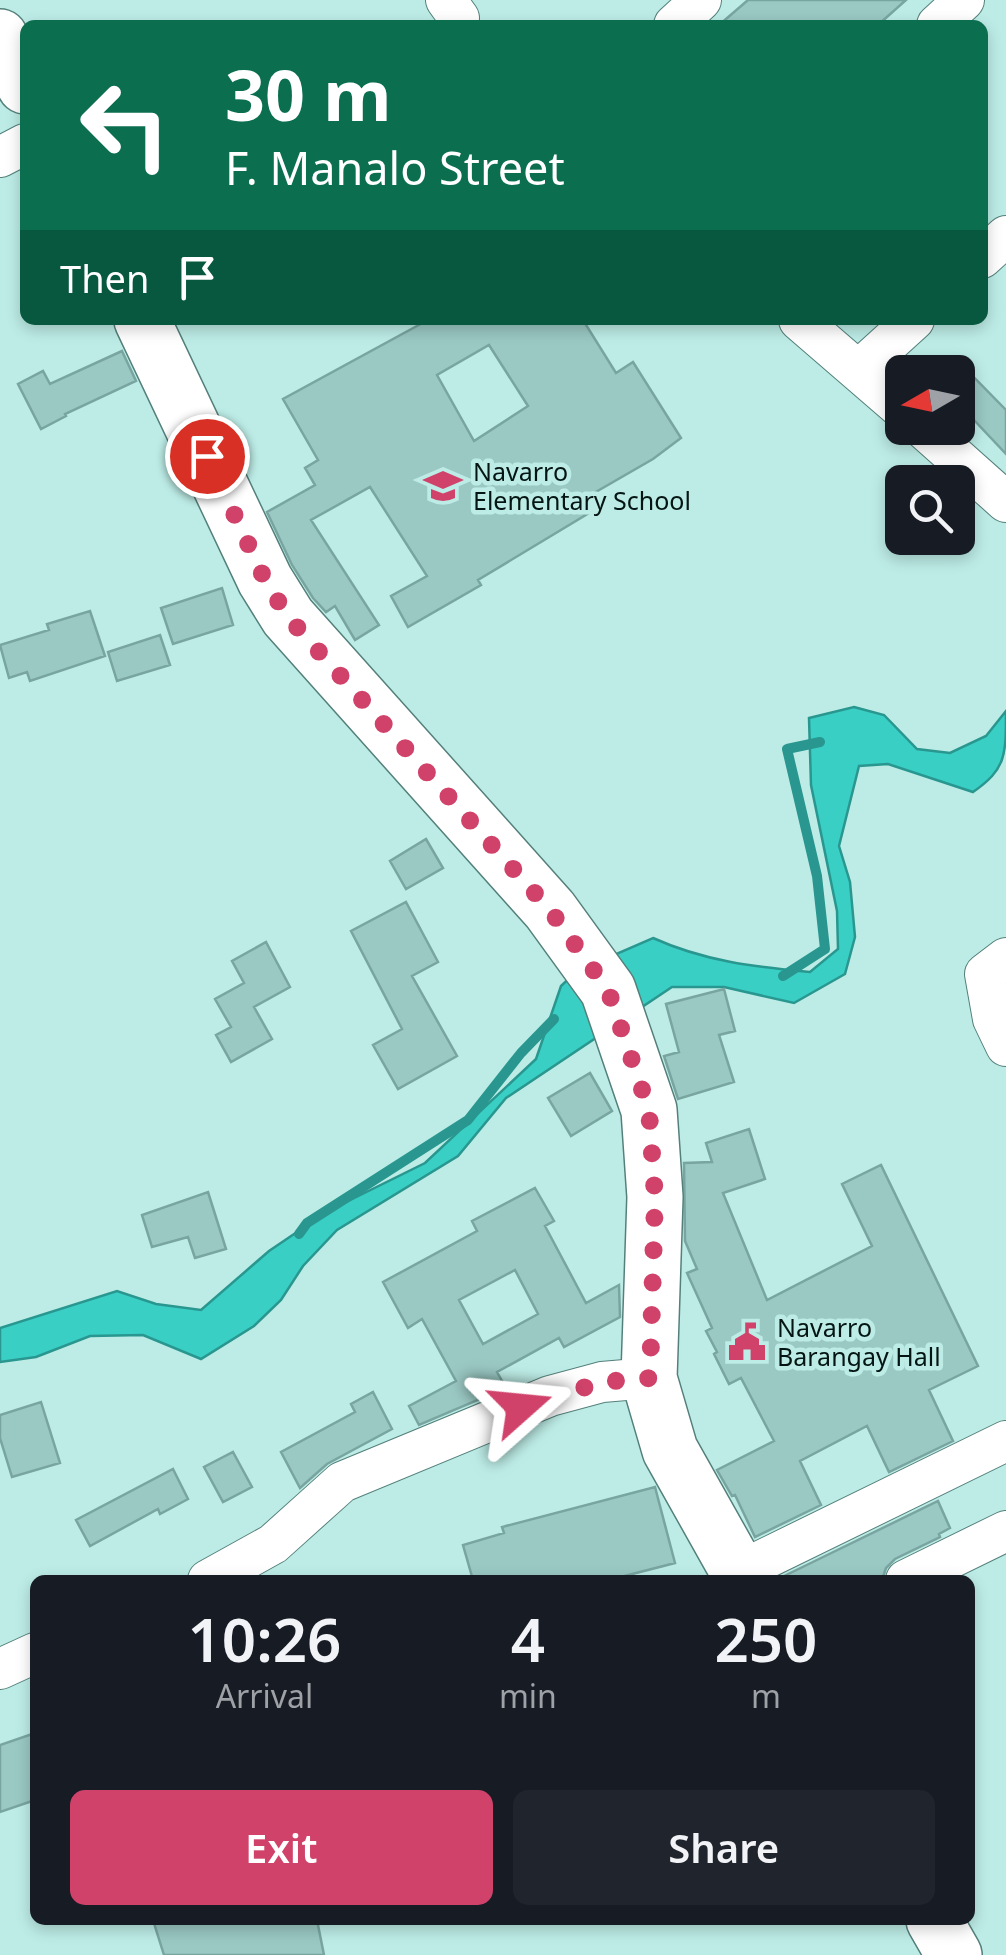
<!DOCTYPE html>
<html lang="en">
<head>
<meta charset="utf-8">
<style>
  body { margin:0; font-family:"Noto Sans",sans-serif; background:#20242c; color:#f1f3f6; height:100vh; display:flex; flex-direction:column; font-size:38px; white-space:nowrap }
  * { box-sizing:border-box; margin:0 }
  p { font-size:32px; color:#9ea1a6 }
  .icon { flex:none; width:55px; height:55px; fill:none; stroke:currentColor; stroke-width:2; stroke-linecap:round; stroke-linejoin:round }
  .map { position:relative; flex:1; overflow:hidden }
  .side { position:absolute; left:30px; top:1575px; width:945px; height:350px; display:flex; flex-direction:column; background:#171b24; border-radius:15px; box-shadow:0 5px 15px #0003 }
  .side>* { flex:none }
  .hud { position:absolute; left:20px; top:20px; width:968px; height:305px; border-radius:15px; box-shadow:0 5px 15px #0003; background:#0b6e4f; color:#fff; overflow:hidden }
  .needle { width:65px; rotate:261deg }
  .fabs { position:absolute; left:885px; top:355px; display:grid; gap:20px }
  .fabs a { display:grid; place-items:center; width:90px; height:90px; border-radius:15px; background:#171b24; box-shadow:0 5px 15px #0003; font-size:50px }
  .pin { position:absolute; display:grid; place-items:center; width:85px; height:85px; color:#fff; margin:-42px; border:5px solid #fff; border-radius:50%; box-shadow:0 2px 10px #0007 }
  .me { position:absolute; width:110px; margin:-55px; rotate:72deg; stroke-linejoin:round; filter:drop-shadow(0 0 8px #0008) }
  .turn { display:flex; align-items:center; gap:35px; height:210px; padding:0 40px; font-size:45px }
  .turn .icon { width:130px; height:130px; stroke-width:2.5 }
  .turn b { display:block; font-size:70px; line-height:85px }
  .then { display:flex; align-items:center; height:95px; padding:0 40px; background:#0003; gap:20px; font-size:38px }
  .eta { display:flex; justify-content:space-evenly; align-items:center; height:170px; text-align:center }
  .eta b { font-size:60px; font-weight:600; line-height:70px }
  .button { display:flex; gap:20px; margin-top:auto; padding:20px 40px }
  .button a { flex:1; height:115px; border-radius:15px; background:#d0426a; color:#fff; font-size:40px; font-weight:600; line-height:115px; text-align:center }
  .button a+a { background:#20242c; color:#f1f3f6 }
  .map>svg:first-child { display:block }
</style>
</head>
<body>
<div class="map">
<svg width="1006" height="1955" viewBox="0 0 1006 1955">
  <rect width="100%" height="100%" fill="#bdece6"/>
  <path fill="#39cfc4" stroke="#29978f" stroke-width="2.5" d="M 854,707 L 884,715 L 917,749 L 950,753 L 986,736 L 1006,711 C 1006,756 1006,769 973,792 L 888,764 L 859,766 L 839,846 L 850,882 L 855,937 L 845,974 L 794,1003 L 724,987 L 672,987 L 506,1098 L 458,1156 L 337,1230 L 303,1266 L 281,1300 L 254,1326 L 201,1359 L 143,1335 L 90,1336 L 36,1357 L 0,1362 L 0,1328 L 117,1291 L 156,1304 L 201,1310 L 269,1251 L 328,1211 L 425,1163 L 536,1059 L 561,986 L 577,971 L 653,938 C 704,961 754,967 810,972 L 838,949 L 837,911 L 811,785 L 809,718 Z"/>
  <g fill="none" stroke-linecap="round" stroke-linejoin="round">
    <path stroke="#29978f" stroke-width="10" d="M 783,976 L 825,949 L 817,876 L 787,749 L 820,742
      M 299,1234 L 307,1223 L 468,1120 L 521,1053 L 554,1019"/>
  </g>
  <path fill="#9ac8c3" stroke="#79a5a0" stroke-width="2.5" fill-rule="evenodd" d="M 748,0 L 906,0 L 878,25 L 719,25 Z
    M 428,320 L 583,320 L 616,373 L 633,362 L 681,438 L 653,459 L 582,500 L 589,513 L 478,580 L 481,585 L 408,627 L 391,596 L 427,576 L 370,487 L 311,520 L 379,625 L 355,640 L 335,606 L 326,612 L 313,598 L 292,565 L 267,512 L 315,485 L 305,468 L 318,460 L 283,399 ZM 489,345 L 528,406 L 474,441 L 437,375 Z
    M 122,351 L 136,381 L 65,414 L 66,416 L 41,429 L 18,384 L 43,371 L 50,384 Z
    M 958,361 L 1006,410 L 1006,454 L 958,403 Z
    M 222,588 L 233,625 L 173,644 L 161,608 Z
    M 90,611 L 105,656 L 30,681 L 27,672 L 9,678 L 0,645 L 49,630 L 47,624 Z
    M 160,635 L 170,665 L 117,681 L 108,652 Z
    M 426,839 L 443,868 L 406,889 L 390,861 Z
    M 406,902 L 438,962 L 412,976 L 457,1056 L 398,1089 L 373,1045 L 402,1029 L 351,931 Z
    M 266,942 L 290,987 L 254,1007 L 272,1039 L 231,1062 L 216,1035 L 231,1027 L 215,999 L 244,983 L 232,961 Z
    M 724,989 L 735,1031 L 719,1035 L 734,1082 L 678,1099 L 664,1056 L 679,1052 L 666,1004 Z
    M 590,1073 L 612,1111 L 571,1136 L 548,1098 Z
    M 749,1129 L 765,1179 L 723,1193 L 767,1300 L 872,1246 L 842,1184 L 881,1165 L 978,1366 L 929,1390 L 953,1441 L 889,1472 L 867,1426 L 800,1461 L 821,1505 L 755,1537 L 735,1495 L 732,1496 L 717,1470 L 774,1441 L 741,1378 L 729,1384 L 714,1354 L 717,1352 L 706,1331 L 712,1328 L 687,1273 L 697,1269 L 685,1241 L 684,1163 L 712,1162 L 706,1143 Z
    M 535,1188 L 554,1221 L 545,1226 L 586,1303 L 619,1285 L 620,1317 L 564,1347 L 559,1338 L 497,1372 L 506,1388 L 419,1425 L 409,1406 L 456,1381 L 422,1319 L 408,1328 L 383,1282 L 477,1231 L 472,1221 ZM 515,1270 L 538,1314 L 483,1344 L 459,1300 Z
    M 208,1192 L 226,1249 L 195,1258 L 188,1237 L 152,1247 L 142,1215 Z
    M 373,1392 L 392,1429 L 327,1464 L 300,1488 L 281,1452 L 355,1412 L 351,1404 Z
    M 41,1402 L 60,1463 L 12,1477 L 0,1438 L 0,1415 Z
    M 233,1452 L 252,1487 L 223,1502 L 204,1467 Z
    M 173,1469 L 188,1499 L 160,1514 L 158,1509 L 90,1546 L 76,1520 Z
    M 655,1487 L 675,1563 L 609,1580 L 473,1580 L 463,1545 L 504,1533 L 502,1527 Z
    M 938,1501 L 950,1528 L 939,1534 L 940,1537 L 895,1559 L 886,1568 L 882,1580 L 780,1578 Z
    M 35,1733 L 35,1800 L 0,1812 L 0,1745 Z
    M 153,1920 L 317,1920 L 324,1955 L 164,1955 Z"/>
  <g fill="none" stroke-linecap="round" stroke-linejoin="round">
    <g stroke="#54807b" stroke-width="42">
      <path id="street" d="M 446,0 L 459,18
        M 674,25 L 701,0
        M 937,25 L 964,0
        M 0,157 L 25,144
        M 982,258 L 1006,236
        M 799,320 L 902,409
        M 859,370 L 914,320
        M 923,428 L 1006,502
        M 1006,958 L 985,974 L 993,1019 L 1006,1046
        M 738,1572 L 1006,1441
        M 208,1580 L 273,1544 L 342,1482 L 550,1396 L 602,1382 L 649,1378
        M 906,1580 L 1006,1531
        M 0,1669 L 35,1653"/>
    </g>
    <g stroke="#54807b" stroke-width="58">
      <path id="secondary" d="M 0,37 L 25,86
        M 142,320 L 265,580 L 288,617 L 550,910 L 608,990 L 649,1110 L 655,1197 L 649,1378 L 670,1450 L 743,1580
        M 934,1920 L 954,1955"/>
    </g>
    <use href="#street" stroke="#fff" stroke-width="40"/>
    <use href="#secondary" stroke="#fff" stroke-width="55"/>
  </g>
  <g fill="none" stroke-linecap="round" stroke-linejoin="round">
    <path stroke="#d0426a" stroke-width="18" stroke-dasharray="0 32.4" d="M 207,456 L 265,580 L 288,617 L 550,910 L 608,990 L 649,1110 L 655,1197 L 650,1378 L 602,1382 L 521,1407"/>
  </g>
  <defs>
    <g id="school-bare" transform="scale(3)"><path d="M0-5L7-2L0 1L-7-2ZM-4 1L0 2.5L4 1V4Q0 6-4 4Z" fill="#d0426a" stroke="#bdece6" stroke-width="2.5" paint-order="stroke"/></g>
    <g id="civic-bare" transform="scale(3)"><path d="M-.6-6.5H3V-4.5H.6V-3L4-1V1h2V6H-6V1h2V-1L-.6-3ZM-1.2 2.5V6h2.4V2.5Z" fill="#d0426a" stroke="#bdece6" stroke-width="2.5" paint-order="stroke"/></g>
  </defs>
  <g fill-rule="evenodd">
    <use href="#school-bare" x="443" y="486"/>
    <use href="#civic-bare" x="747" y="1342"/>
  </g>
  <g text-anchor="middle" stroke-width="9" stroke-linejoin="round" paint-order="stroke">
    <g font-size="25" fill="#041513" stroke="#bdece6" text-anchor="start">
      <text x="473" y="481">Navarro<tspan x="473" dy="29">Elementary School</tspan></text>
      <text x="777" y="1337">Navarro<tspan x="777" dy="29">Barangay Hall</tspan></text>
    </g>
  </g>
</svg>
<div class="fabs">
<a><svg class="needle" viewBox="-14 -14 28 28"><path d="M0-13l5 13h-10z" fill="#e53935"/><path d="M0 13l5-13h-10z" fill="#9ea1a6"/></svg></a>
<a><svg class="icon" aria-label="search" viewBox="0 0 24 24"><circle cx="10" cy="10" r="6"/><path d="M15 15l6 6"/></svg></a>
</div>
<div class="pin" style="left:207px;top:456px;background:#d93025"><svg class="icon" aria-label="arrive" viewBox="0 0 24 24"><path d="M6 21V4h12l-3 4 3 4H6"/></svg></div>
<svg class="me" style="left:521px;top:1407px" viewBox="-20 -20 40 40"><path d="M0-17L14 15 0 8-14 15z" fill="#d0426a" stroke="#fff" stroke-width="4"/></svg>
<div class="hud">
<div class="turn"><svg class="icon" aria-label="left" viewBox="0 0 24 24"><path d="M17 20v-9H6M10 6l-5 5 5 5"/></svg><div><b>30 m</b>F. Manalo Street</div></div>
<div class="then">Then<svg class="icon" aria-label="arrive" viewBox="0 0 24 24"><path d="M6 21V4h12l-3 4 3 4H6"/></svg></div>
</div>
<section class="side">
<div class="eta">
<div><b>10:26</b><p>Arrival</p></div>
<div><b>4</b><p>min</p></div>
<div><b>250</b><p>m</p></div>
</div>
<div class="button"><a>Exit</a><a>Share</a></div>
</section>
</div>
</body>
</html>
